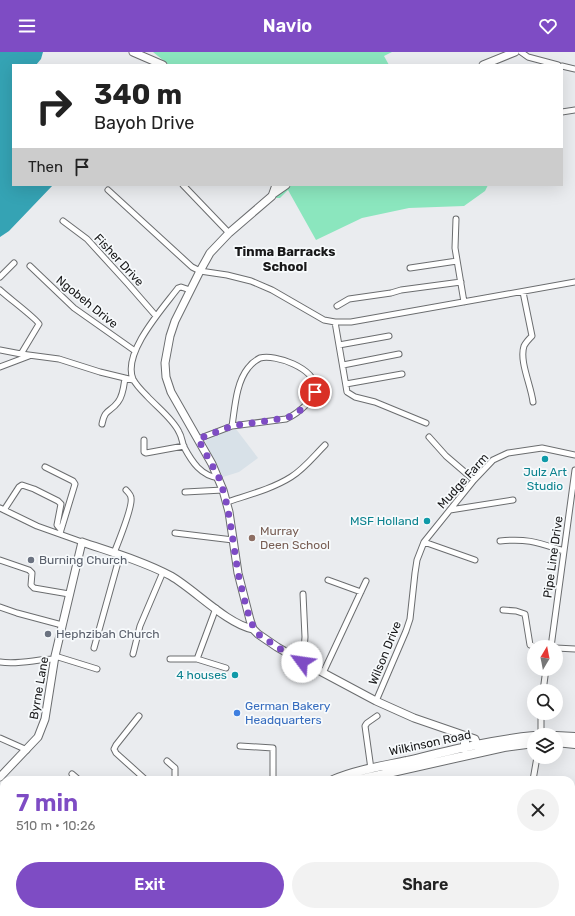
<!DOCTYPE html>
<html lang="en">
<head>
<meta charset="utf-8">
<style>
  body { margin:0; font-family:Rubik,sans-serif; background:#f2f2f2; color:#222; height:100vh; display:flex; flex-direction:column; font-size:15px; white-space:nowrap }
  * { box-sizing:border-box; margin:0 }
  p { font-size:13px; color:#767676 }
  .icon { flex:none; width:22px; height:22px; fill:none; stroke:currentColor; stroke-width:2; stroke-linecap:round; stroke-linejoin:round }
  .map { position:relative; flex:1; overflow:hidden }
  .side { position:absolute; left:0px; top:724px; width:575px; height:140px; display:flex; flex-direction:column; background:#fff; border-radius:12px 12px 0 0; box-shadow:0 4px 16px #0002 }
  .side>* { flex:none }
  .top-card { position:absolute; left:12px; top:12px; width:551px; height:122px; border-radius:0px; box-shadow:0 4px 16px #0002; background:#fff; color:#222; overflow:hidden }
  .needle { width:26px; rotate:10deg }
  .controls { position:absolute; left:527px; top:588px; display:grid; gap:8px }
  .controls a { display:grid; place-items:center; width:36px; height:36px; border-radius:50%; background:#fff; box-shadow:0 4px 16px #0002; font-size:20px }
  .pin { position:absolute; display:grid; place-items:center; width:34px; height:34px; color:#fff; margin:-17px; border:2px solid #fff; border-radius:50%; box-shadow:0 1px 4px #0007 }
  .me { position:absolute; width:44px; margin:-22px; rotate:301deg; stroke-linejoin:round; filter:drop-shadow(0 0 3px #0008) }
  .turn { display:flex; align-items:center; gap:14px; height:84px; padding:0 16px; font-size:18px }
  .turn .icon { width:52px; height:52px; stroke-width:2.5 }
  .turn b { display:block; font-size:28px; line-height:34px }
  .then { display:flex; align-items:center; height:38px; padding:0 16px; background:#0003; gap:8px; font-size:15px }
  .round { display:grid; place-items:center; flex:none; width:42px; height:42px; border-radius:21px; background:#f2f2f2 }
  .head { display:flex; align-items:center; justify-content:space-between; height:68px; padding:0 16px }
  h1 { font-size:24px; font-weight:600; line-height:30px; color:#7e4cc4 }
  .cta { display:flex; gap:8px; margin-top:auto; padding:8px 16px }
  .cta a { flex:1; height:46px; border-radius:24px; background:#7e4cc4; color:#fff; font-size:16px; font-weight:600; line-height:46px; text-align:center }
  .cta a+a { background:#f2f2f2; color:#222 }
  header { display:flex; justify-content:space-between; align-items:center; height:52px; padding:0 16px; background:#7e4cc4; color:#fff; font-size:18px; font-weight:600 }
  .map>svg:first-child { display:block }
</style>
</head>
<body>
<header><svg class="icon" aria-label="menu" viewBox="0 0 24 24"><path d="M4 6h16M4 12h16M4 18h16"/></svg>Navio<svg class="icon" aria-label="heart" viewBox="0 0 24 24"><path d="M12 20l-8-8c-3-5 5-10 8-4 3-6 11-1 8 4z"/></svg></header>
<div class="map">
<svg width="575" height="864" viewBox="0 0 575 864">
  <rect width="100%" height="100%" fill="#eaecef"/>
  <path fill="#d8e1e8" d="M 236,377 L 258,406 L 239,420 L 223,425 L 205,389 L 220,381 Z"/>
  <path fill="#8be6be" d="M 153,0 L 392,0 L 384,4 L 389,13 L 169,13 Z
    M 274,133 L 291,134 L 488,133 L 485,139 L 464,154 L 409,156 L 362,166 L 316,188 L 288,138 L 280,146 L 275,146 Z"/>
  <path fill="#35a3b4" d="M 0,0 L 43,0 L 41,7 L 36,13 L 13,13 L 13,133 L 53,133 L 9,179 L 0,185 Z"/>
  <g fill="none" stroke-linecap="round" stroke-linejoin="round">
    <g stroke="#6b6d6f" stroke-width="7">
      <path id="street" d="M 521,0 L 528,5 L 558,13
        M 562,14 L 575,17
        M 562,60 L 575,58
        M 183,133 L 229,181
        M 108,138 L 192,215 L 200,219 L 227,223 L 251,229 L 272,238 L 324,268 L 335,270 L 351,270 L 575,230
        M 456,167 L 455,196 L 464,250
        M 63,169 L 87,187 L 129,233 L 156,264
        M 30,214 L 74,256 L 135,299
        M 410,216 L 457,209
        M 0,225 L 14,211
        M 0,238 C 6,244 37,267 39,272 L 21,302
        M 190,238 L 181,235 L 178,236 C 163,256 122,301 133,327 C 136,333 142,339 147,344 C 157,355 173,367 179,380 C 182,385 182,390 184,395 C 192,410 201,424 219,426
        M 523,240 L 532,284 C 529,287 526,290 524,294 C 519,309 531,333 533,350
        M 337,254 L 349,247 L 391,241 L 401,238 L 461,230
        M 335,270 L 347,340 L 355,345 L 375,350 L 426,371
        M 339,293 L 389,284
        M 0,298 L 21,302 L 59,307 L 100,320 L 133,328
        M 343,313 L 399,302
        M 0,315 L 29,304
        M 346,332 L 402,322
        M 102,372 C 105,356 110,361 118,350 C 123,344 124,333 125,326
        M 429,385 L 446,404 L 474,428
        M 198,387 L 232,374 L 286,367 C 295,363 301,358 308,351 C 311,346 315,341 315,335 C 314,316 276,302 260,306 C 256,308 251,312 248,316 C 236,331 235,355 232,374
        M 144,388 L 144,400 L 146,401 L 184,394
        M 45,415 L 73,429 L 75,432 L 61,478
        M 185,440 L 223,438
        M 227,450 C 248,443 272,437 291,425 C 304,417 314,404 325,393
        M 0,456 L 37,474 L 82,490
        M 4,458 L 19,435 L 22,433 L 34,437 L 58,449 L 61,452 L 57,473 L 61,478 L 60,482
        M 450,458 L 513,448
        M 175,481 L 233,488
        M 500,489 C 528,486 539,491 564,499
        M 424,490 L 475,508
        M 114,501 C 118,491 133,454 131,446 C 131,443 128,440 126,438
        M 0,508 L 29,518 L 32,521 L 31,533 L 34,536 L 69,542
        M 328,528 L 361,540
        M 0,555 L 17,561 L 62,573
        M 503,558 L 516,559 L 525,562 L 530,593 L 538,595
        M 551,595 L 575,418
        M 94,596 L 120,503
        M 556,596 L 575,597
        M 133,602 L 140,574 L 163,520
        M 55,604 L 97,617
        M 170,607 L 197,607 L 226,616
        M 197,607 L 216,556
        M 0,610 C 20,613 36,607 55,607
        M 303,610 L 305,585 L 303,542
        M 323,621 L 366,529
        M 543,639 L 546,617
        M 376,649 L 406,579 L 410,567 L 415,521 L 417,508 L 424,490 L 474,428 L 493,408 L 508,401 L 542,396 L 575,403
        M 139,664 L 116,693 L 114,697 L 116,701 L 146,728
        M 541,683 L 541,661
        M 0,686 L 27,698
        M 240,694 L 273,696 L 273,728
        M 167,709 L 175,716 L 175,725 L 177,728
        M 371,717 L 365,674 L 367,671 L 377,664
        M 72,722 L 79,728
        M 533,728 L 537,705
        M 571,757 L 575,759
        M 571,777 L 575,769
        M 0,838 L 4,841
        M 0,852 L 4,847
        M 92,860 L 97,864
        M 285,860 L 286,864
        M 257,864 L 258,860"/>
    </g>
    <g stroke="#6b6d6f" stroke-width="9">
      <path id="secondary" d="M 133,0 L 163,13
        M 483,13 L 515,0
        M 276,133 L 272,144 L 229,181 L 210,201 L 200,219 L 175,269 L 170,284 L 165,311 L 166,325 L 171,340 L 212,412 L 223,438 L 229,460 L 238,521 L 250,568 L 253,577 L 258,582 L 277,595 L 303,610 L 376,649 L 414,666 L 475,687 L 479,698
        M 273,142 L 286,133
        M 0,725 L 38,685 L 45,667 L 55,604 L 82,490 C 111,500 143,509 171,524 C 195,538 227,572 253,577
        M 228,860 L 231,864
        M 348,860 L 350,864
        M 549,860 L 552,864"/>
    </g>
    <g stroke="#6b6d6f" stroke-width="10">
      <path id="primary" d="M 556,684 L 575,685
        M 465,685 L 465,696
        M 556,690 L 575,692
        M 333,728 C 356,718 383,714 407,709 C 449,699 491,688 534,684
        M 357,728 L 504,695 L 534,691
        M 182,864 L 186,860
        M 191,864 L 195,860"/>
    </g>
    <use href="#street" stroke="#fff" stroke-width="5"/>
    <use href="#secondary" stroke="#fff" stroke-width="7"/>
    <use href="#primary" stroke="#fff" stroke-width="8"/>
  </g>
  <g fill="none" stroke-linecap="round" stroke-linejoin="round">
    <path stroke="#7e4cc4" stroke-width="7" stroke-dasharray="0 12.6" d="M 302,610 L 277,595 L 258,582 L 254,577 L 247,558 L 238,521 L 230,469 L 225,444 L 219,426 L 198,387 L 232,374 L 286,366 C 299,362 308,352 315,340"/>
  </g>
  <g fill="#0f9aa8" stroke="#f7fafc" stroke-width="1.5">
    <circle cx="545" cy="407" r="4"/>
    <circle cx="427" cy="469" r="4"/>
    <circle cx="235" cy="623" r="4"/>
  </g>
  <circle fill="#8d6e63" stroke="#f7fafc" stroke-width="1.5" cx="252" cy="486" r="4"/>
  <g fill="#6b7280" stroke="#f7fafc" stroke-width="1.5">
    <circle cx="31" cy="508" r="4"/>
    <circle cx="48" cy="582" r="4"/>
  </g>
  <circle fill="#3f7fe0" stroke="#f7fafc" stroke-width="1.5" cx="237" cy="661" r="4"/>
  <g text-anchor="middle" stroke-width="3.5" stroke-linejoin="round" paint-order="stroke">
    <g font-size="12" fill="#181819" stroke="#f7fafc">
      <text transform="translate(119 208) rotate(47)" y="4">Fisher Drive</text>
      <text transform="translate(87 250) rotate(39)" y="4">Ngobeh Drive</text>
      <text transform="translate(463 429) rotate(-48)" y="4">Mudge Farm</text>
      <text transform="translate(553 505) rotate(-82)" y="4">Pipe Line Drive</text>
      <text transform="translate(385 601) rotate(-68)" y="4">Wilson Drive</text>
      <text transform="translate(39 636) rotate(-80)" y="4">Byrne Lane</text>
      <text transform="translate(430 691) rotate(-12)" y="4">Wilkinson Road</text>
    </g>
    <g font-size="12" fill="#0d838f" stroke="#f7fafc" text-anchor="end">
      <text x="545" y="424" text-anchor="middle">Julz Art<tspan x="545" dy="14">Studio</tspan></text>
      <text x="419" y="473">MSF Holland</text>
      <text x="227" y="627">4 houses</text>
    </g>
    <g font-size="12" fill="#785e54" stroke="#f7fafc" text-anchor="start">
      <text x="260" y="483">Murray<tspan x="260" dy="14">Deen School</tspan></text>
    </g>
    <g font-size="12" fill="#5b616d" stroke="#f7fafc" text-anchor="start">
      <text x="39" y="512">Burning Church</text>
      <text x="56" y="586">Hephzibah Church</text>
    </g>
    <g font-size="12" fill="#366cbe" stroke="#f7fafc" text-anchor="start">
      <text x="245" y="658">German Bakery<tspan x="245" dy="14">Headquarters</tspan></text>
    </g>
    <g font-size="13" font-weight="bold" fill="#181819" stroke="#f7fafc">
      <text x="285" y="204">Tinma Barracks<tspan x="285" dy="15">School</tspan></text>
    </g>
  </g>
</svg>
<div class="controls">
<a><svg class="needle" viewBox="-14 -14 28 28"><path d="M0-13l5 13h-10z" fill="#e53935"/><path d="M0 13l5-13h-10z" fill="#767676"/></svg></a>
<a><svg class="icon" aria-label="search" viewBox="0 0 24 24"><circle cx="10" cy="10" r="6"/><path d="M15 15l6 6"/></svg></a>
<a><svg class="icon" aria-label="layers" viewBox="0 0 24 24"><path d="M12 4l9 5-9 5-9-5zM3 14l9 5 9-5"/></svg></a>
</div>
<div class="pin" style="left:315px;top:340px;background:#d93025"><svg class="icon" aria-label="arrive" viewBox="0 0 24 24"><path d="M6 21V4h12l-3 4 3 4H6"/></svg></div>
<svg class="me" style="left:302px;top:610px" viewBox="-20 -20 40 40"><circle r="19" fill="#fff"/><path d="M0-13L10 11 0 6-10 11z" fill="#7e4cc4"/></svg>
<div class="top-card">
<div class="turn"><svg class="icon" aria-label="right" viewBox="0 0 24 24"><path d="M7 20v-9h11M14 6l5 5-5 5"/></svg><div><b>340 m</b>Bayoh Drive</div></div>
<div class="then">Then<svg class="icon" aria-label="arrive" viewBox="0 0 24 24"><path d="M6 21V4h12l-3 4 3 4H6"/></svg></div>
</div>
<section class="side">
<div class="head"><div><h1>7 min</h1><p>510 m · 10:26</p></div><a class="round"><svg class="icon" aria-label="close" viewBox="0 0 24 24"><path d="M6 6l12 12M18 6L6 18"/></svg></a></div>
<div class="cta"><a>Exit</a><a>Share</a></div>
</section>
</div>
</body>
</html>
